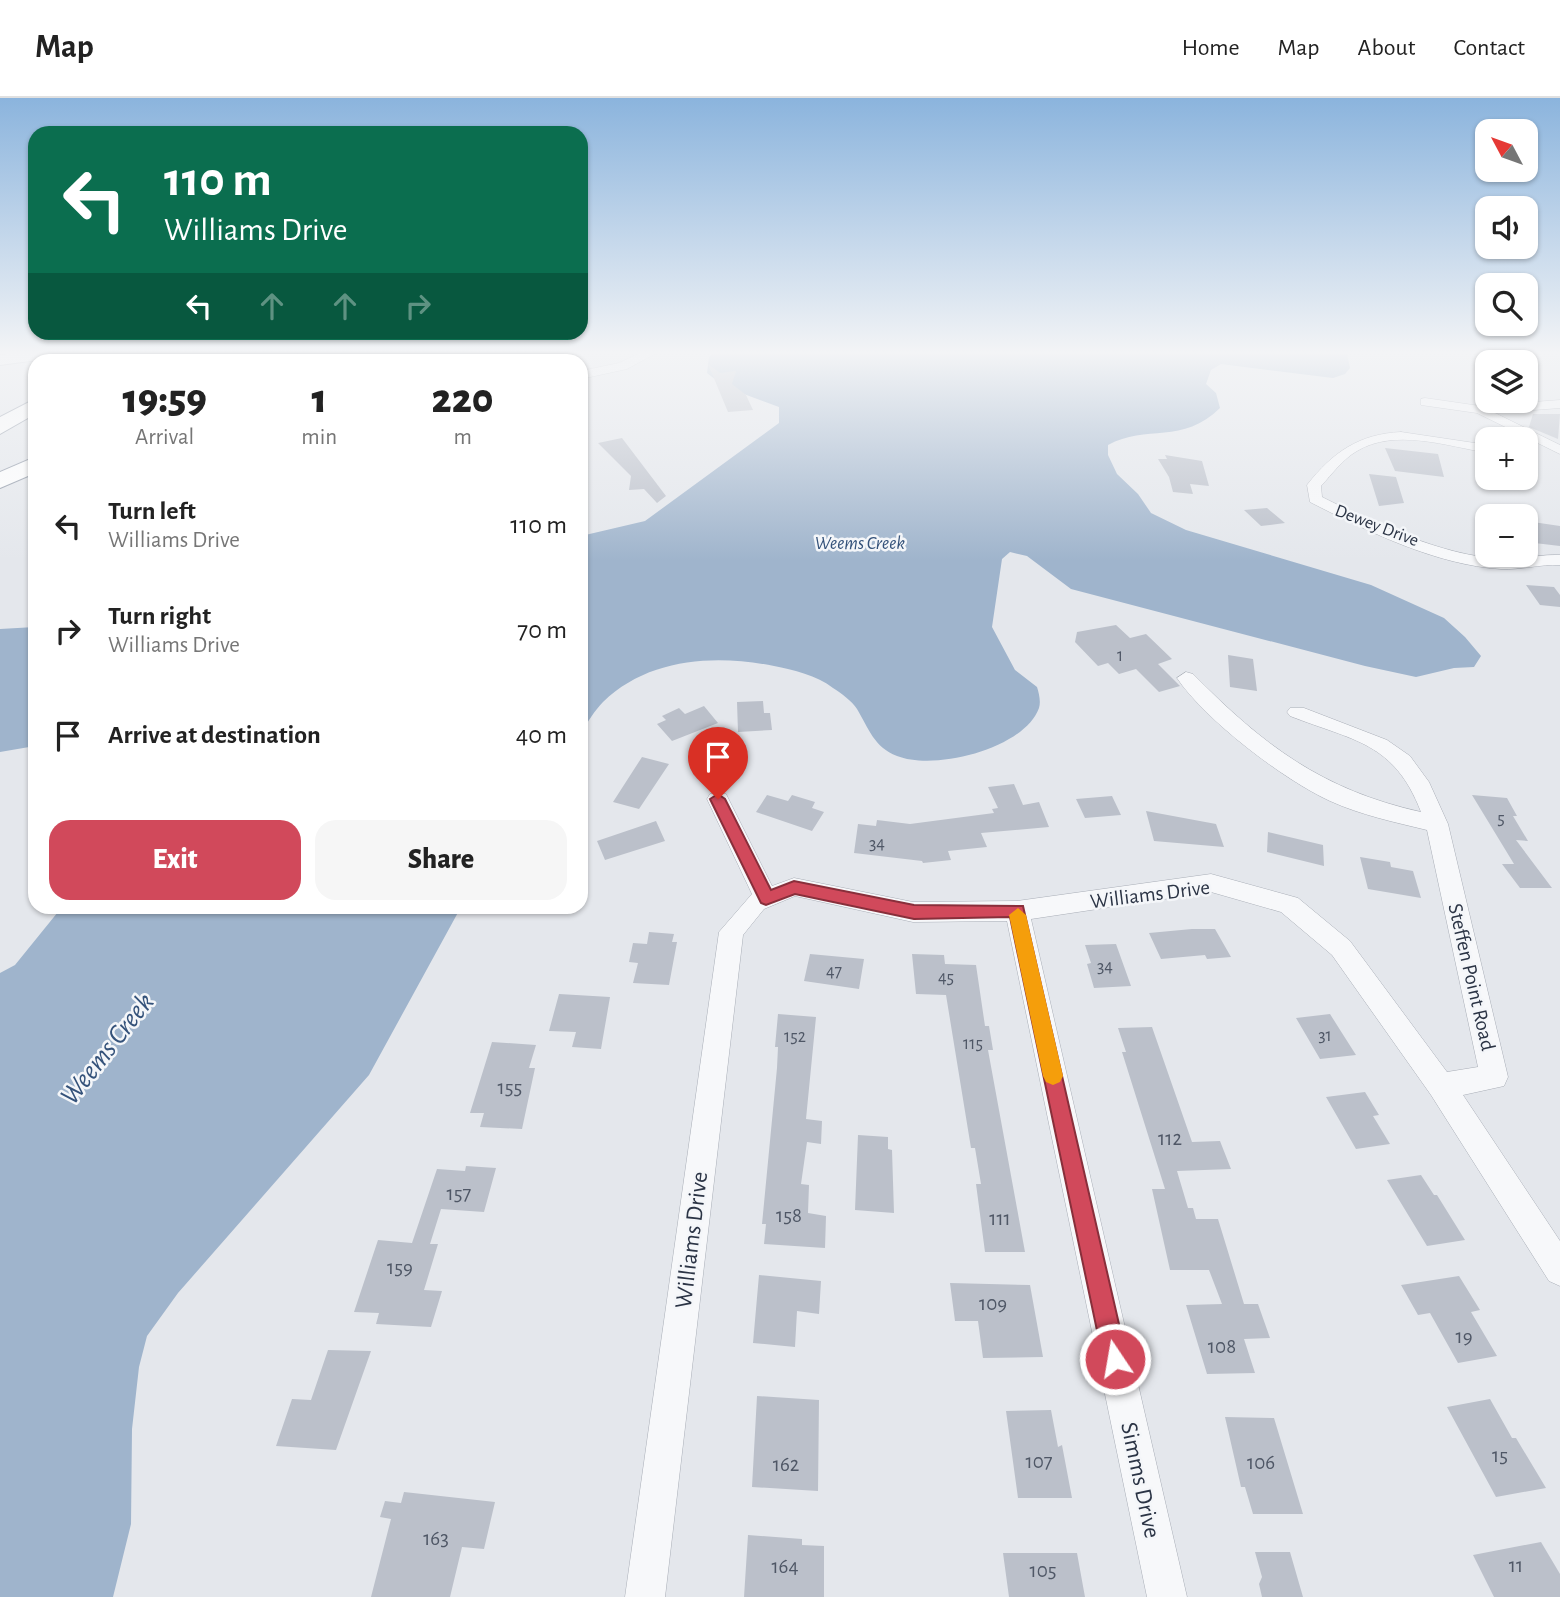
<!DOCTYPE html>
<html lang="en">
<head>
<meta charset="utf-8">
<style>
  body { margin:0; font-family:"Alegreya Sans",sans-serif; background:#f6f6f6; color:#222; height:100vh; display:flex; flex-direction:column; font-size:26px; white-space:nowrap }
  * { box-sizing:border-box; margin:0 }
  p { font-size:23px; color:#767676 }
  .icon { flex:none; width:38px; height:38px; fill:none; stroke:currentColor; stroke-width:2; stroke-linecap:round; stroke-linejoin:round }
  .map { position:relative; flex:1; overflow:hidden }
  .side { position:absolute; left:28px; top:256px; width:560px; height:560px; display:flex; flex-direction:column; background:#fff; border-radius:21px; box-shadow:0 2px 5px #0004 }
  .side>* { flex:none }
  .top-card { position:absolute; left:28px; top:28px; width:560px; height:214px; border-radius:21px; box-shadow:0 2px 5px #0004; background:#0b6e4f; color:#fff; overflow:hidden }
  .needle { width:46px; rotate:311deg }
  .controls { position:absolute; left:1475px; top:21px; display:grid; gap:14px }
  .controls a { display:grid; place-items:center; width:63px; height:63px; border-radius:14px; background:#fff; box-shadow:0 2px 5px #0004; font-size:35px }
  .pin { position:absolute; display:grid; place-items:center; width:60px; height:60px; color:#fff; margin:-72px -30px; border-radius:50% 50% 50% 0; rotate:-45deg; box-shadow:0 0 7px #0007 }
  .pin .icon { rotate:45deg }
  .me { position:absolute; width:77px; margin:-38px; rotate:348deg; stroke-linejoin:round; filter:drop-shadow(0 0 5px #0008) }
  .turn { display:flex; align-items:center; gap:24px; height:147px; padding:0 21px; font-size:32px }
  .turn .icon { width:91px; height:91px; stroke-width:2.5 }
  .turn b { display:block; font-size:49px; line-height:60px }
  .lanes { display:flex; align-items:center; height:66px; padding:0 21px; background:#0003; justify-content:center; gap:35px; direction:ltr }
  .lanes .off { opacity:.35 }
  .eta { display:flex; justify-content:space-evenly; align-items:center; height:119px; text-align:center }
  .eta b { font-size:42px; font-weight:800; line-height:49px }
  .button { display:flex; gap:14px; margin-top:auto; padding:14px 21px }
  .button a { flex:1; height:80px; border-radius:21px; background:#d1495b; color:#fff; font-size:28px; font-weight:800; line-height:80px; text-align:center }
  .button a+a { background:#f6f6f6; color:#222 }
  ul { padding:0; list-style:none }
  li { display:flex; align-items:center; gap:21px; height:105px; padding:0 21px }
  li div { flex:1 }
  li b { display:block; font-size:26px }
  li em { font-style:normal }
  header { display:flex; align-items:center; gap:42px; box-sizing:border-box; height:98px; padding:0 35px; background:#fff; border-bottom:2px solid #e0e0e0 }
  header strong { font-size:33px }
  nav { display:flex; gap:38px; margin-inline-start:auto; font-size:24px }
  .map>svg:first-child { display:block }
</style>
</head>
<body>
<header>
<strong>Map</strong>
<nav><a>Home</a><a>Map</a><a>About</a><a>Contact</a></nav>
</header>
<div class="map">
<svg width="1560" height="1499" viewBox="0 0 1560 1499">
  <rect width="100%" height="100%" fill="#e4e7ec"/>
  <path fill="#9fb4cc" d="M 714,253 L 1341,253 L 1347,256 L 1350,270 L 1345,276 L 1333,280 L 1221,266 L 1211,272 L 1206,286 L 1216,295 L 1220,310 C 1183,347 1146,326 1108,347 L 1108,357 L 1117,376 L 1138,396 L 1151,415 L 1186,432 L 1371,487 L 1444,520 L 1465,539 L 1481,558 L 1474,569 L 1454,570 L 1416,579 L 1365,568 L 1071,491 L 1027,458 L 1010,454 L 1002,461 L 992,529 L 1015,572 L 1037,589 C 1039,595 1041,604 1039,610 C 1024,651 935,673 897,658 C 874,649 869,631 857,611 C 852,603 841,595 833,590 C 817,577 793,572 774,568 C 715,556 648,560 603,604 C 595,612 588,624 581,634 L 581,438 L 645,423 L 779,325 L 779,309 L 725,289 L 707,275 L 709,259 Z
    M 35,529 L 35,648 L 0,654 L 0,531 Z
    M 62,809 L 461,809 L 369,977 L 178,1195 L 147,1238 L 139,1269 L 132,1331 L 131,1426 L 113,1499 L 0,1499 L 0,875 L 15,867 Z"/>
  <path fill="#bbc0ca" d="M 708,266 L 720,275 L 736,273 L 732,286 L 746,297 L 753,312 L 728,314 Z
    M 1533,316 L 1560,316 L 1558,341 L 1529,329 Z
    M 622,340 L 666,398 L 657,405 L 644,391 L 629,392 L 631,378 L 598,345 Z
    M 1385,350 L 1438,356 L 1444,379 L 1395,373 Z
    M 1165,357 L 1202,363 L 1209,388 L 1190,386 L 1193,396 L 1173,394 L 1169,379 L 1158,361 L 1167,361 Z
    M 1369,376 L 1396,379 L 1404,405 L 1379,408 Z
    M 1267,410 L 1285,425 L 1261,428 L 1244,412 Z
    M 1526,423 L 1560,428 L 1560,448 L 1526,444 Z
    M 1526,487 L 1554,489 L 1560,497 L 1560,509 L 1540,507 Z
    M 1116,527 L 1130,540 L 1146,536 L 1172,561 L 1158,566 L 1180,588 L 1159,594 L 1136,571 L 1119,576 L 1108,565 L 1098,568 L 1075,544 L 1077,534 Z
    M 1228,557 L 1253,561 L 1257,593 L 1230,589 Z
    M 763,603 L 764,615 L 770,615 L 772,632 L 738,634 L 737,604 Z
    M 704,608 L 718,625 L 672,643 L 657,626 L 666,622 L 662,618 L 679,610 L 685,616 Z
    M 642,659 L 669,666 L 639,711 L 613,704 Z
    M 1014,686 L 1023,707 L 1039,704 L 1049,729 L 981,735 L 987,749 L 948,753 L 951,762 L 923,765 L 922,763 L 854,755 L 858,726 L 876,728 L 877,722 L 910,726 L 994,715 L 992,711 L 998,710 L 988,689 Z
    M 767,697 L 788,703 L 792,697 L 815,704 L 812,710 L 824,714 L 812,733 L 756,714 Z
    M 1472,697 L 1507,700 L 1517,718 L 1513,718 L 1528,743 L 1516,742 L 1552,790 L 1520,790 L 1502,766 L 1514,766 Z
    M 1112,698 L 1121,717 L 1085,720 L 1076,701 Z
    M 1146,713 L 1216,726 L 1224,749 L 1154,743 Z
    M 656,723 L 665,743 L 605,762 L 597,743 Z
    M 1268,734 L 1323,747 L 1324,768 L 1267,754 Z
    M 1360,759 L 1390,764 L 1391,769 L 1413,773 L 1421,800 L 1368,791 Z
    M 1192,831 L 1215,831 L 1231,859 L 1207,861 L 1205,857 L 1161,861 L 1149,835 Z
    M 649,834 L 674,836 L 672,844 L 677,844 L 669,887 L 633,885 L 638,865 L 629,864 L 633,845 L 647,846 Z
    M 1116,846 L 1131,888 L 1094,890 L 1087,866 L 1091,865 L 1085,847 Z
    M 810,856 L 864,861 L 859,891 L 804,883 Z
    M 912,856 L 944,857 L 945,866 L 976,867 L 985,928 L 989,928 L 993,952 L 988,952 L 1025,1154 L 985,1154 L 976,1086 L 981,1086 L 975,1050 L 971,1050 L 946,897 L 916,896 Z
    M 559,896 L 610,899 L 601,951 L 572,949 L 576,934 L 549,933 Z
    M 778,916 L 816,919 L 806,1021 L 822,1023 L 821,1046 L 807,1044 L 801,1086 L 809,1087 L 808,1115 L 826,1118 L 825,1150 L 764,1146 L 766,1126 L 762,1126 L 777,970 L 778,949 L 775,949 Z
    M 1330,916 L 1342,935 L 1356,957 L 1320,961 L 1296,920 Z
    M 1152,929 L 1192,1044 L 1220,1043 L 1231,1071 L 1177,1073 L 1188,1110 L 1193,1110 L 1196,1121 L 1218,1121 L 1244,1206 L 1258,1206 L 1270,1240 L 1244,1241 L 1255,1275 L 1207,1276 L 1186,1207 L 1222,1206 L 1209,1172 L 1170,1172 L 1152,1091 L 1165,1091 L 1122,954 L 1126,954 L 1118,930 Z
    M 492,944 L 536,947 L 529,970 L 535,970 L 522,1031 L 480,1029 L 484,1015 L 470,1015 Z
    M 1365,994 L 1379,1017 L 1373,1018 L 1390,1046 L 1356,1051 L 1326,999 Z
    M 858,1037 L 888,1039 L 888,1051 L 892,1052 L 894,1115 L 855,1112 Z
    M 466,1068 L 496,1070 L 484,1114 L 441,1111 L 430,1146 L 438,1146 L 424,1192 L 442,1193 L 431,1229 L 376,1226 L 379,1215 L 354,1214 L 378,1142 L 412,1145 L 437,1071 L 465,1073 Z
    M 1421,1077 L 1434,1097 L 1437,1097 L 1465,1142 L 1427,1148 L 1387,1082 Z
    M 759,1177 L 821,1183 L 819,1216 L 797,1213 L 795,1249 L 753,1245 Z
    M 1459,1178 L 1480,1212 L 1471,1214 L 1497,1258 L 1458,1265 L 1430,1215 L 1418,1217 L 1401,1187 Z
    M 950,1185 L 1030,1187 L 1043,1259 L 983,1260 L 978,1223 L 955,1223 Z
    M 328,1252 L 371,1253 L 336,1352 L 276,1348 L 292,1301 L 311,1302 Z
    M 757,1298 L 819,1302 L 818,1393 L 752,1389 Z
    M 1490,1301 L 1512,1340 L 1516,1340 L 1546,1390 L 1496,1399 L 1447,1309 Z
    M 1051,1312 L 1058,1349 L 1062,1347 L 1072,1400 L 1018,1400 L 1006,1313 Z
    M 1225,1319 L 1274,1320 L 1303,1416 L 1253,1416 L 1245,1389 L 1241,1389 Z
    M 404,1394 L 495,1404 L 484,1451 L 462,1449 L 450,1499 L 371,1499 L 391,1421 L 380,1419 L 385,1403 L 401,1405 Z
    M 748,1437 L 802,1441 L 802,1447 L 824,1448 L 824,1499 L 744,1499 Z
    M 1541,1444 L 1560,1476 L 1560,1499 L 1494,1499 L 1473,1457 Z
    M 1255,1454 L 1290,1454 L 1303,1499 L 1262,1499 L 1259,1486 L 1262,1479 Z
    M 1003,1455 L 1077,1455 L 1085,1499 L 1009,1499 Z"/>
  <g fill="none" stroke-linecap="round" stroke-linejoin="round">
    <g stroke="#a9aeb7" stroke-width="1">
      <path id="minor" d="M 644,253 L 660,253 L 627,271 L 581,281 L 581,273 L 619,265 Z
        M 1425,300 L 1480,308 L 1560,302 L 1560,310 L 1495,315 L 1560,347 L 1560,356 L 1477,315 L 1421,307 L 1421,301 Z
        M 1401,334 L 1488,347 L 1488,355 C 1447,348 1395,330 1357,353 C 1343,361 1332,376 1321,388 L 1322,399 C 1376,426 1440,457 1501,461 C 1520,462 1540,456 1560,457 L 1560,467 C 1540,466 1521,472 1501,471 C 1436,467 1367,433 1310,404 L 1307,387 C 1333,354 1359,336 1401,334 Z
        M 1186,574 L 1193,576 C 1263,647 1322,692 1421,714 C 1394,644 1354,643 1290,618 L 1287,614 L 1290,610 L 1304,610 L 1387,642 L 1410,658 L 1429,684 L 1448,726 L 1508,979 L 1504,988 L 1463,997 L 1560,1143 L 1560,1188 L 1549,1183 L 1431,997 L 1332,857 L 1281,814 L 1211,794 L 1031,821 L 1187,1499 L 1147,1499 L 1007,823 L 913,824 L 795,798 L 764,811 L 743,837 L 665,1499 L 625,1499 L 719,834 L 752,796 L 707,701 L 710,696 L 726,696 L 772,788 L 794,780 L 913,804 L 1017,803 L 1211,776 L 1298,800 L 1350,843 L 1447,974 L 1478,969 L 1427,732 C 1394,724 1361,717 1330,703 C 1284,682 1205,622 1177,580 Z"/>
    </g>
    <g stroke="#a3abb8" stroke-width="2">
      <path id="primary" d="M 25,253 L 76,253 L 67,258 L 0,267 L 0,257 Z
        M 108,253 L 162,253 C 149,266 91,264 73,262 L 82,257 Z"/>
    </g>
    <g stroke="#8b94a3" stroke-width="2">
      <path id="motorway" d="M 73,253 L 96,253 L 86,262 L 63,262 Z
        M 175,253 L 195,253 L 192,262 L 172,262 Z
        M 308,253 L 342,253 L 340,257 L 319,262 L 287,262 L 290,258 Z
        M 35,301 L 35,316 L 0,336 L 0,319 Z
        M 35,359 L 35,375 L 0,390 L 0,374 Z"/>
    </g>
    <use href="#minor" fill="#f7f8fa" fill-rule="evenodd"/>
    <use href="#primary" fill="#fff" fill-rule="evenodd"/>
    <use href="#motorway" fill="#fff" fill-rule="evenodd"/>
    <g stroke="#8b94a3" stroke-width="23" stroke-linecap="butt">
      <path id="motorway-bridge" d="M 106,262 L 119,253"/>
    </g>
    <use href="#motorway-bridge" stroke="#fff" stroke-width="22"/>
  </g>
  <linearGradient id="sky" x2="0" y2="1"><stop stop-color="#8bb4dd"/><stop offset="0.55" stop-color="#f3f4f6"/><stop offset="1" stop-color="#f3f4f6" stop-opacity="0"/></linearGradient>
  <rect width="1560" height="463" fill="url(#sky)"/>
  <path fill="#d1495b" stroke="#882f3b" stroke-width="2" d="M 718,696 L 725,701 L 771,792 L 794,783 L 914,807 L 1023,808 L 1127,1261 L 1124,1270 L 1115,1273 L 1107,1270 L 1103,1261 L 1010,819 L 914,821 L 795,796 L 766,807 L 761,805 L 710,701 Z"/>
  <path fill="#f59e0b" d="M 1018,810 L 1026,817 L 1063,978 L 1060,984 L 1053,987 L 1046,984 L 1043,978 L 1009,817 Z"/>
  <g text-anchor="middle" stroke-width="5" stroke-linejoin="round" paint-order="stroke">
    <g font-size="18" fill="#2b3445" stroke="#f4f6f9">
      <text transform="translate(1377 427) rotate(21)" y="6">Dewey Drive</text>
    </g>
    <g font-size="18" fill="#4f5766">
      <text x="1120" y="563">1</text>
      <text x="1501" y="726">5</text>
      <text x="877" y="751">34</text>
      <text x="1105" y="874">34</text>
      <text x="834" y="879">47</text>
      <text x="946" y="885">45</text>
      <text x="1325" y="943">31</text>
      <text x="795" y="944">152</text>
      <text x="973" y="951">115</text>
    </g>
    <g font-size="19" font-style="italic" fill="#34527a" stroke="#f4f6f9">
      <text x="860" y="451">Weems Creek</text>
    </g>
    <g font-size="21" fill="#2b3445" stroke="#f4f6f9">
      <text transform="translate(1150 796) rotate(-7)" y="7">Williams Drive</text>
      <text transform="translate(1472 879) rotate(77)" y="7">Steffen Point Road</text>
    </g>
    <g font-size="21" fill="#4f5766">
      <text x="510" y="996">155</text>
      <text x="1170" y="1047">112</text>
      <text x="459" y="1102">157</text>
      <text x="789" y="1124">158</text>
      <text x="1000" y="1127">111</text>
      <text x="400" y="1176">159</text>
      <text x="993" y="1212">109</text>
      <text x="1464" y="1245">19</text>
      <text x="1222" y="1255">108</text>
      <text x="1500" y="1364">15</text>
      <text x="1039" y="1370">107</text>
      <text x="1261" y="1371">106</text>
      <text x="786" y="1373">162</text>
      <text x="436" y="1447">163</text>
      <text x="1516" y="1474">11</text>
      <text x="785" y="1475">164</text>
      <text x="1043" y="1479">105</text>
    </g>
    <g font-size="24" fill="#2b3445" stroke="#f4f6f9">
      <text transform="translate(691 1142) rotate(-83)" y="8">Williams Drive</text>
      <text transform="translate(1141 1382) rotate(78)" y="8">Simms Drive</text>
    </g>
    <g font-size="28" font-style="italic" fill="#34527a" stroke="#f4f6f9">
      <text transform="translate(106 950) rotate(-52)" y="10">Weems Creek</text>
    </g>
  </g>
</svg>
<div class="controls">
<a><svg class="needle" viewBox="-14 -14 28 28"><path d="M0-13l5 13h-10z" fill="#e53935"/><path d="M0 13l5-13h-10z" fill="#767676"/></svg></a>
<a><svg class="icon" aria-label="sound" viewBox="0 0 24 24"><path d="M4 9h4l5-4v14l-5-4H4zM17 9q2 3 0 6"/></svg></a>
<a><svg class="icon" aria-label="search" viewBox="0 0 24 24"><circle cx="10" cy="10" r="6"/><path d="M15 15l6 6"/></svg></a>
<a><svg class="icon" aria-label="layers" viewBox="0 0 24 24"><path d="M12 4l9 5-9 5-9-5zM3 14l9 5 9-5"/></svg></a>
<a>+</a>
<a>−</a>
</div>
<div class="pin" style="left:718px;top:701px;background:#d93025"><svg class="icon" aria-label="arrive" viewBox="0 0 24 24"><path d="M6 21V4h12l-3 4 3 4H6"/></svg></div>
<svg class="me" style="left:1115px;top:1261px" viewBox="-20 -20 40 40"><circle r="17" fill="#d1495b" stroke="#fff" stroke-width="3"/><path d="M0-11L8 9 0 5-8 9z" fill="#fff"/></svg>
<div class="top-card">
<div class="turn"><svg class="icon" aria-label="left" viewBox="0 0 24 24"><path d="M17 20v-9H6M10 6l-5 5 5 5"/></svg><div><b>110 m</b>Williams Drive</div></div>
<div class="lanes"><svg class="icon" aria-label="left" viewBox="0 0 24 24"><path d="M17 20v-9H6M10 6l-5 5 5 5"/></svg><svg class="icon off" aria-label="ahead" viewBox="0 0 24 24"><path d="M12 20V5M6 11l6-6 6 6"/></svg><svg class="icon off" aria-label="ahead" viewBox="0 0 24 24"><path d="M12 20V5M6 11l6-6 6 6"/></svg><svg class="icon off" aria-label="right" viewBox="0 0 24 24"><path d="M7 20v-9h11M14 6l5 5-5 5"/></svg></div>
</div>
<section class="side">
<div class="eta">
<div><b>19:59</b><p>Arrival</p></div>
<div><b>1</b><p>min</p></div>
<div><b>220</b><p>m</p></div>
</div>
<ul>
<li><svg class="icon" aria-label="left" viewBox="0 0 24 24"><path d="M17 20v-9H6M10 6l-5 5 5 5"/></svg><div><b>Turn left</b><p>Williams Drive</p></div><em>110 m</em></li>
<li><svg class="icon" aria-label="right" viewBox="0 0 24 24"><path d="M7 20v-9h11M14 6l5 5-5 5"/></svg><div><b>Turn right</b><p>Williams Drive</p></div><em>70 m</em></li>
<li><svg class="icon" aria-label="arrive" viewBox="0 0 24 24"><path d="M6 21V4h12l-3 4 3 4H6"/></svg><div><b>Arrive at destination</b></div><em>40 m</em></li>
</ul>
<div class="button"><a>Exit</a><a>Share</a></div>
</section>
</div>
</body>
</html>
